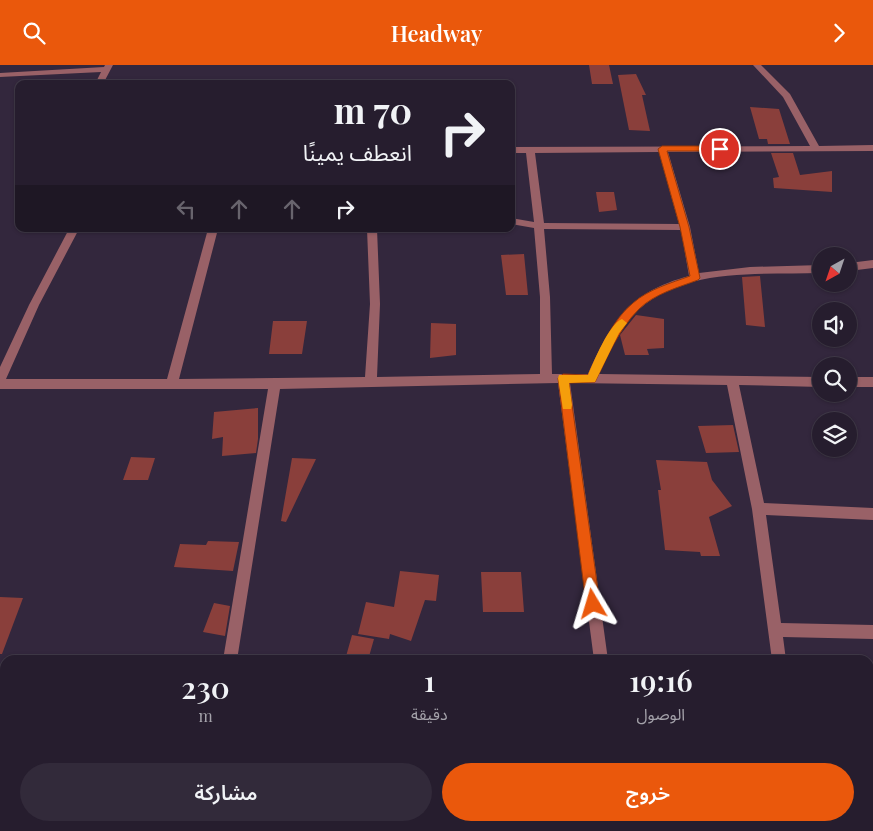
<!DOCTYPE html>
<html lang="ar">
<head>
<meta charset="utf-8">
<style>
  body { margin:0; font-family:"Playfair Display","Noto Sans Arabic",serif; background:#322a3a; color:#f1f3f6; direction:rtl; height:100vh; display:flex; flex-direction:column; font-size:19px; white-space:nowrap }
  * { box-sizing:border-box; margin:0 }
  p { font-size:16px; color:#a4a2aa }
  .icon { flex:none; width:28px; height:28px; fill:none; stroke:currentColor; stroke-width:2; stroke-linecap:round; stroke-linejoin:round }
  .map { position:relative; flex:1; overflow:hidden; direction:ltr }
  .panel { position:absolute; left:0px; top:590px; width:874px; height:176px; display:flex; flex-direction:column; background:#261d2e; border-radius:15px 15px 0 0; box-shadow:0 1px 4px #0004,0 0 0 1px #423b4a; direction:rtl }
  .panel>* { flex:none }
  .banner { position:absolute; left:15px; top:15px; width:500px; height:152px; border-radius:10px; box-shadow:0 1px 4px #0004,0 0 0 1px #423b4a; direction:rtl; background:#261d2e; color:#f1f3f6; overflow:hidden }
  .needle { width:32px; rotate:220deg }
  .buttons { position:absolute; left:812px; top:182px; display:grid; gap:10px }
  .buttons a { display:grid; place-items:center; width:45px; height:45px; border-radius:50%; background:#261d2e; box-shadow:0 1px 4px #0004,0 0 0 1px #423b4a; font-size:25px }
  .pin { position:absolute; display:grid; place-items:center; width:42px; height:42px; color:#fff; margin:-21px; border:2px solid #fff; border-radius:50%; box-shadow:0 1px 5px #0007 }
  .me { position:absolute; width:55px; margin:-28px; rotate:353deg; stroke-linejoin:round; filter:drop-shadow(0 0 4px #0008) }
  .turn { display:flex; align-items:center; gap:18px; height:105px; padding:0 20px; font-size:22px }
  .turn .icon { width:65px; height:65px; stroke-width:2.5 }
  .turn b { display:block; font-size:35px; line-height:42px }
  .lanes { display:flex; align-items:center; height:48px; padding:0 20px; background:#0003; justify-content:center; gap:25px; direction:ltr }
  .lanes .off { opacity:.35 }
  .eta { display:flex; justify-content:space-evenly; align-items:center; height:85px; text-align:center }
  .eta b { font-size:30px; font-weight:600; line-height:35px }
  .cta { display:flex; gap:10px; margin-top:auto; padding:10px 20px }
  .cta a { flex:1; height:58px; border-radius:30px; background:#ea580c; color:#fff; font-size:20px; font-weight:600; line-height:58px; text-align:center }
  .cta a+a { background:#322a3a; color:#f1f3f6 }
  header { display:flex; justify-content:space-between; align-items:center; height:65px; padding:0 20px; background:#ea580c; color:#fff; font-size:22px; font-weight:600 }
  .map>svg:first-child { display:block }
</style>
</head>
<body>
<header><svg class="icon" aria-label="forward" viewBox="0 0 24 24"><path d="M9 5l7 7-7 7"/></svg>Headway<svg class="icon" aria-label="search" viewBox="0 0 24 24"><circle cx="10" cy="10" r="6"/><path d="M15 15l6 6"/></svg></header>
<div class="map">
<svg width="873" height="766" viewBox="0 0 873 766">
  <rect width="100%" height="100%" fill="#33273d"/>
  <path fill="#8a3f3b" d="M 589,0 L 609,0 L 613,19 L 592,19 Z
    M 636,9 L 646,30 L 642,30 L 650,66 L 629,65 L 618,10 Z
    M 750,42 L 779,44 L 790,79 L 768,79 L 767,74 L 759,74 Z
    M 771,88 L 793,88 L 800,110 L 832,106 L 832,127 L 774,123 L 773,113 L 779,112 Z
    M 596,127 L 614,127 L 617,145 L 599,147 Z
    M 524,189 L 528,230 L 506,230 L 501,190 Z
    M 760,211 L 765,262 L 746,260 L 742,212 Z
    M 636,250 L 664,254 L 664,283 L 647,284 L 649,290 L 625,290 L 620,270 Z
    M 273,256 L 307,256 L 302,289 L 269,289 Z
    M 431,258 L 456,259 L 456,290 L 430,293 Z
    M 258,343 L 258,374 L 256,388 L 222,391 L 223,372 L 212,374 L 214,347 Z
    M 733,360 L 739,387 L 706,388 L 698,361 Z
    M 131,392 L 155,393 L 148,415 L 123,415 Z
    M 292,393 L 316,394 L 286,457 L 281,456 Z
    M 656,395 L 707,397 L 712,415 L 732,441 L 709,452 L 720,491 L 701,491 L 700,487 L 665,485 L 658,425 L 661,425 Z
    M 208,476 L 239,477 L 233,506 L 174,502 L 180,479 L 206,480 Z
    M 400,506 L 439,510 L 436,536 L 425,535 L 411,576 L 390,569 L 389,574 L 358,569 L 366,537 L 394,542 Z
    M 481,507 L 521,507 L 524,547 L 483,547 Z
    M 0,532 L 23,533 L 2,589 L 0,589 Z
    M 214,538 L 230,541 L 225,571 L 203,567 Z
    M 352,570 L 374,574 L 368,595 L 345,595 Z"/>
  <g fill="none" stroke-linecap="round" stroke-linejoin="round">
    <path fill="#996167" fill-rule="evenodd" d="M 105,0 L 113,0 L 103,19 L 95,19 L 101,7 L 0,12 L 0,8 L 104,2 Z
      M 753,0 L 761,0 L 790,29 L 819,81 L 873,80 L 873,86 L 668,87 L 690,162 L 699,208 L 750,202 L 821,200 L 821,208 C 760,210 679,201 633,250 C 617,267 609,289 599,309 L 821,312 L 821,322 L 739,320 L 764,438 L 873,443 L 873,455 L 766,450 L 781,558 L 873,560 L 873,574 L 783,572 L 786,595 L 772,595 L 752,444 L 727,320 L 570,318 L 608,595 L 594,595 L 558,318 L 280,324 L 237,595 L 223,595 L 268,324 L 0,324 L 0,302 L 29,240 L 69,164 L 79,164 L 39,240 L 6,314 L 167,314 L 208,164 L 218,164 L 179,314 L 365,312 L 370,239 L 367,164 L 377,164 L 380,239 L 377,312 L 540,309 L 540,232 L 534,163 L 511,159 L 511,153 L 534,157 L 526,88 L 511,88 L 511,82 L 810,81 L 783,32 ZM 659,87 L 679,159 L 544,158 L 535,88 ZM 544,164 L 681,165 L 689,211 C 629,227 613,256 588,309 L 552,309 L 550,232 Z
      M 873,195 L 873,203 L 849,206 L 849,198 Z
      M 849,312 L 873,312 L 873,322 L 849,322 Z
      M 194,761 L 211,761 L 211,766 L 193,766 Z
      M 615,761 L 631,761 L 632,766 L 614,766 Z
      M 803,761 L 820,761 L 821,766 L 803,766 Z"/>
  </g>
  <path fill="#ea580c" stroke="#983908" d="M 662,81 L 720,81 L 724,84 L 720,86 L 667,86 L 689,162 L 700,213 L 698,215 C 679,222 654,229 639,244 C 618,265 608,291 595,317 L 569,318 L 600,539 L 598,543 L 593,545 L 588,543 L 586,539 L 558,313 L 563,309 L 588,310 C 600,285 612,255 633,238 C 649,224 671,218 690,211 L 680,162 L 658,84 Z"/>
  <path fill="#f59e0b" d="M 622,254 L 627,258 L 619,268 L 595,317 L 569,318 L 572,340 L 571,344 L 563,344 L 558,313 L 559,310 L 588,310 C 594,296 609,259 622,254 Z"/>
</svg>
<div class="buttons">
<a><svg class="needle" viewBox="-14 -14 28 28"><path d="M0-13l5 13h-10z" fill="#e53935"/><path d="M0 13l5-13h-10z" fill="#a4a2aa"/></svg></a>
<a><svg class="icon" aria-label="sound" viewBox="0 0 24 24"><path d="M4 9h4l5-4v14l-5-4H4zM17 9q2 3 0 6"/></svg></a>
<a><svg class="icon" aria-label="search" viewBox="0 0 24 24"><circle cx="10" cy="10" r="6"/><path d="M15 15l6 6"/></svg></a>
<a><svg class="icon" aria-label="layers" viewBox="0 0 24 24"><path d="M12 4l9 5-9 5-9-5zM3 14l9 5 9-5"/></svg></a>
</div>
<div class="pin" style="left:720px;top:84px;background:#d93025"><svg class="icon" aria-label="arrive" viewBox="0 0 24 24"><path d="M6 21V4h12l-3 4 3 4H6"/></svg></div>
<svg class="me" style="left:593px;top:539px" viewBox="-20 -20 40 40"><path d="M0-17L14 15 0 8-14 15z" fill="#ea580c" stroke="#fff" stroke-width="4"/></svg>
<div class="banner">
<div class="turn"><svg class="icon" aria-label="right" viewBox="0 0 24 24"><path d="M7 20v-9h11M14 6l5 5-5 5"/></svg><div><b>70 m</b>انعطف يمينًا</div></div>
<div class="lanes"><svg class="icon off" aria-label="left" viewBox="0 0 24 24"><path d="M17 20v-9H6M10 6l-5 5 5 5"/></svg><svg class="icon off" aria-label="ahead" viewBox="0 0 24 24"><path d="M12 20V5M6 11l6-6 6 6"/></svg><svg class="icon off" aria-label="ahead" viewBox="0 0 24 24"><path d="M12 20V5M6 11l6-6 6 6"/></svg><svg class="icon" aria-label="right" viewBox="0 0 24 24"><path d="M7 20v-9h11M14 6l5 5-5 5"/></svg></div>
</div>
<section class="panel">
<div class="eta">
<div><b>19:16</b><p>الوصول</p></div>
<div><b>1</b><p>دقيقة</p></div>
<div><b>230</b><p>m</p></div>
</div>
<div class="cta"><a>خروج</a><a>مشاركة</a></div>
</section>
</div>
</body>
</html>
